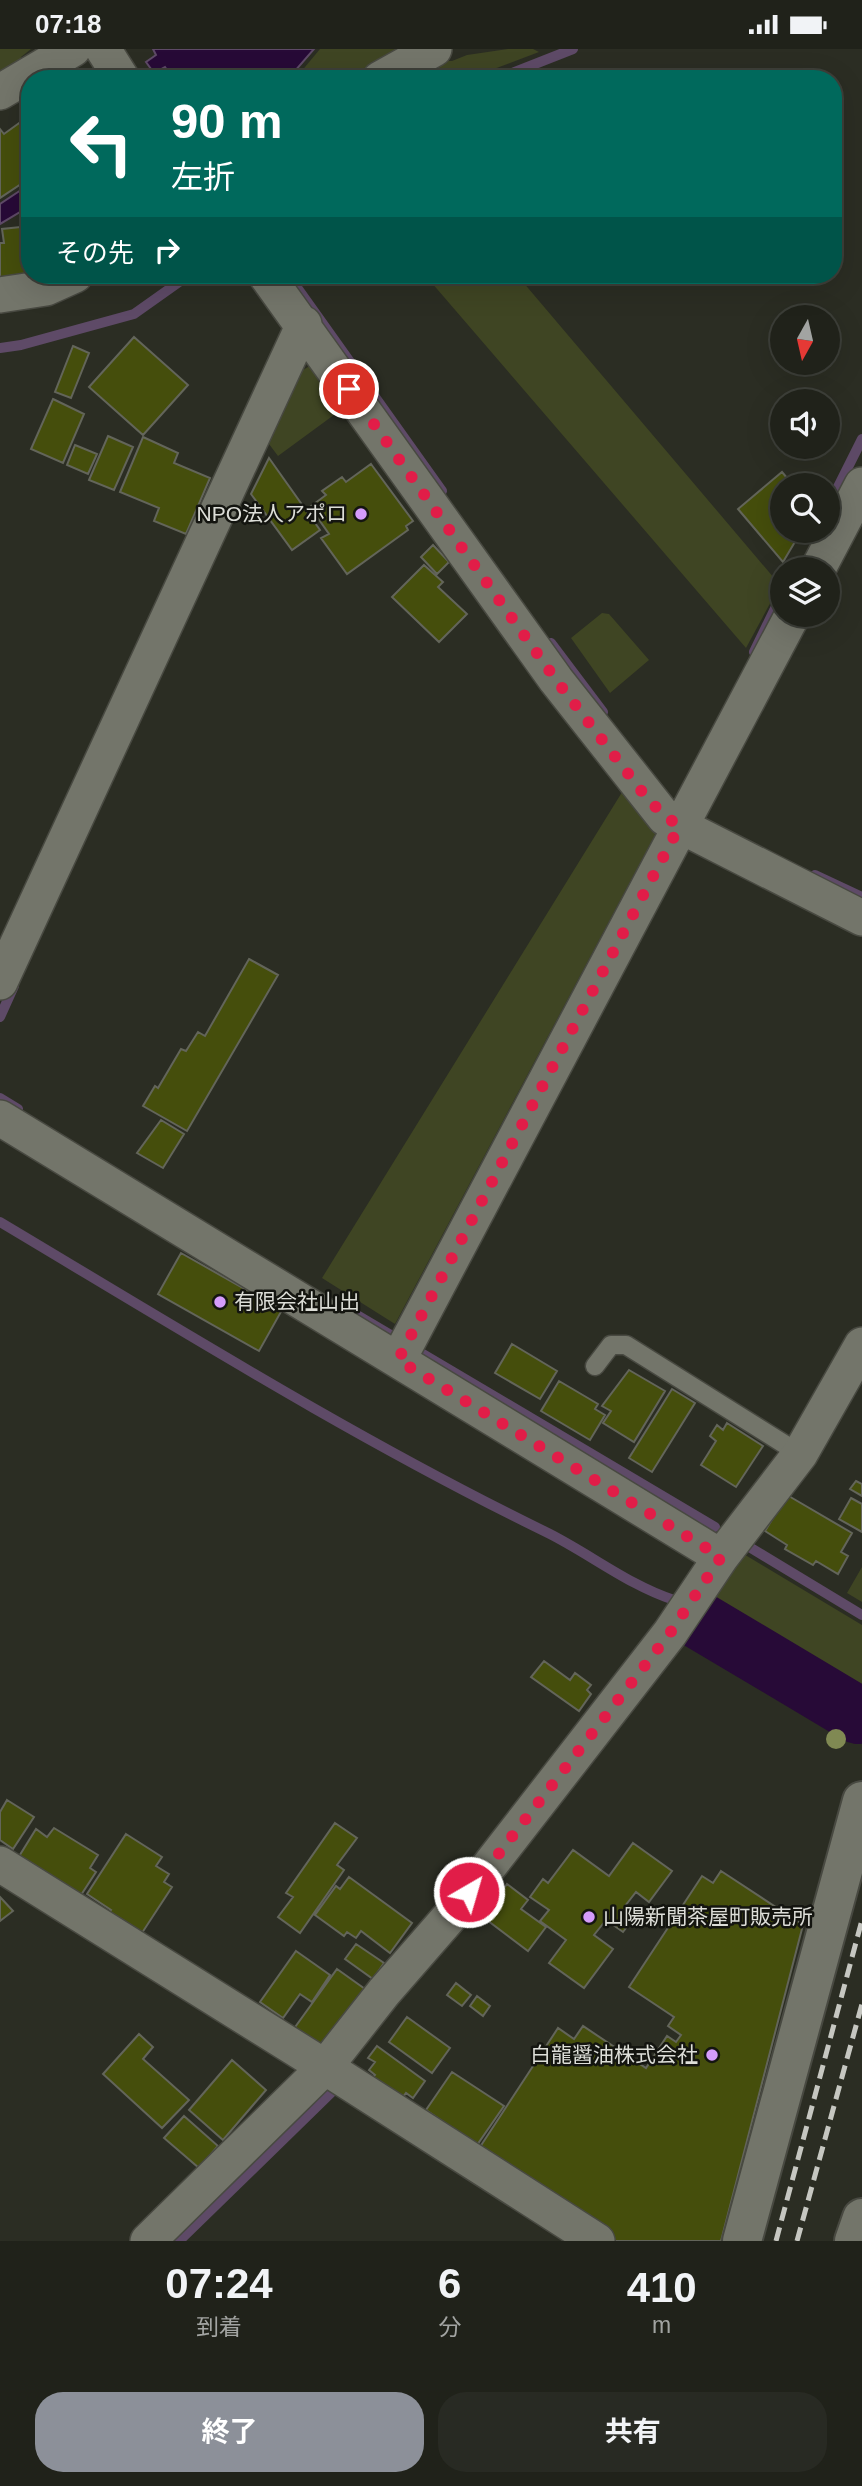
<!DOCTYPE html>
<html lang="ja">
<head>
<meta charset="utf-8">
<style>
  body { margin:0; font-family:Arial,"Noto Sans JP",sans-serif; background:#282a23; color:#f1f3f6; height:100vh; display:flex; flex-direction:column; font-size:26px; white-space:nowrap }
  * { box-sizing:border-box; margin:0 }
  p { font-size:23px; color:#a2a4a2 }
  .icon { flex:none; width:38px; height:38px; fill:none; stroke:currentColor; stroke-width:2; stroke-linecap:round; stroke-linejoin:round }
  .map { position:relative; height:2192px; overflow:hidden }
  .drawer { display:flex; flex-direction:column; background:#20221a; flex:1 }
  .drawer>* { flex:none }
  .banner { position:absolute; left:21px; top:21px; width:821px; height:214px; border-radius:28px; box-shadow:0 7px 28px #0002,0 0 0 2px #3d3f39; background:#00695c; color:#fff; overflow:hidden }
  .needle { width:46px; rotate:188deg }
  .fabs { position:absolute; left:770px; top:256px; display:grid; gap:14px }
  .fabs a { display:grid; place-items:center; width:70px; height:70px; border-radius:50%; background:#20221a; box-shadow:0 7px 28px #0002,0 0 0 2px #3d3f39; font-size:35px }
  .pin { position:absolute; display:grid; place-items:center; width:60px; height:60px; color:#fff; margin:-30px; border:4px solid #fff; border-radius:50%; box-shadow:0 2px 7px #0007 }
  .me { position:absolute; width:77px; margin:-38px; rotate:38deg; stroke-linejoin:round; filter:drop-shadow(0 0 5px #0008) }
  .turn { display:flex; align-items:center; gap:24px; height:147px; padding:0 35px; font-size:32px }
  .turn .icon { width:91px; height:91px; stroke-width:2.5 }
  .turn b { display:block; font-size:49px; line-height:60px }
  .then { display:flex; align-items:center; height:66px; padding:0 35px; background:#0003; gap:14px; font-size:26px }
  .eta { display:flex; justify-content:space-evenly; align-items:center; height:119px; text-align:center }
  .eta b { font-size:42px; font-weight:700; line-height:49px }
  .cta { display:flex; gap:14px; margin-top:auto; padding:14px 35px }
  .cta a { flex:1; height:80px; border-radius:28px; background:#8c9099; color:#fff; font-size:28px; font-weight:700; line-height:80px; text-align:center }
  .cta a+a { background:#282a23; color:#f1f3f6 }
  .status { display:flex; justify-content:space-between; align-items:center; height:49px; padding:0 35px; background:#20221a; direction:ltr }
  .status svg { height:19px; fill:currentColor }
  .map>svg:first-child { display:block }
</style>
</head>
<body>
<div class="status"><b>07:18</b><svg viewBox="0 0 49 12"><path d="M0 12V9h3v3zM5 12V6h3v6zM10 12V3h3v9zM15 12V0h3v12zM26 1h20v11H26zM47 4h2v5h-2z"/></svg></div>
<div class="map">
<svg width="862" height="2192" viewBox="0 0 862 2192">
  <rect width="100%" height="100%" fill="#2b2d23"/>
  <path fill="#3f4523" d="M 0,0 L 31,0 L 21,8 L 20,17 L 0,30 Z
    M 320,0 L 417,0 L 364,30 L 295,30 Z
    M 508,0 L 533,0 L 539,3 L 467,30 L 397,30 L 431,12 L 452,12 L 467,6 Z
    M 425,226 L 517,226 L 780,536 L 746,599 Z
    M 313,315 L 339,351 L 338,363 L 278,407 L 269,395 L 303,321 Z
    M 602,564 L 609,565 L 649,611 L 610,644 L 571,589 Z
    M 624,740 L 657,782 L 395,1275 L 322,1229 Z
    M 737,1501 L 862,1576 L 862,1652 L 703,1558 Z
    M 862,1518 L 862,1553 L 847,1544 Z"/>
  <path fill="#270a37" stroke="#5e4a67" stroke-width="2" d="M 153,0 L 314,0 L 288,30 L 173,30 L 165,18 L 154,24 L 146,13 L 156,6 Z
    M 30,135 L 30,157 L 0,175 L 0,155 Z"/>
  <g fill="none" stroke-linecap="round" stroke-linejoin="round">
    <path stroke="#5e4a67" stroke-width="10" d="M 497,30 L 573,0
      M 288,226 L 442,442
      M 0,299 L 21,296 L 134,265 L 189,226
      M 830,470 L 830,454 L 862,390
      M 551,594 L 603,663
      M 754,603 L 782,545
      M 815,826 L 862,848
      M 0,968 L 14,937
      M 0,1049 L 18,1060
      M 0,1173 C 181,1281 359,1392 548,1484 C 590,1505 630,1537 674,1551
      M 357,1266 L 715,1478
      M 746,1496 L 862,1566
      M 179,2192 L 336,2039"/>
    <path stroke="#270a37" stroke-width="58" d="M 695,1569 L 858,1666"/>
  </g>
  <path fill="#454e0c" stroke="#63655a" stroke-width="2" d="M 29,67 L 30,129 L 0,149 L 0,80 L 4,85 Z
    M 30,177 L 30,226 L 0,237 L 0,194 L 4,194 L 2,180 Z
    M 134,288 L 188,336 L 143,386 L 89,338 Z
    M 73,297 L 89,304 L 71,349 L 55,343 Z
    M 53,350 L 84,365 L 63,414 L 31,400 Z
    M 108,387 L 133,398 L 114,441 L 89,431 Z
    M 143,388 L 178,404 L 174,414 L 210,429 L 186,485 L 154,472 L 159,459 L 120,443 Z
    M 75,396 L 97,405 L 88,425 L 67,416 Z
    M 269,409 L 320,481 L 292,501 L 251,445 Z
    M 371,415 L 413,472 L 406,477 L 408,481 L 347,525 L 321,489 L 329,485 L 310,458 L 326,446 L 322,442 L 342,428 L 346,433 Z
    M 782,423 L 793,436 L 782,436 L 782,481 L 802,481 L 783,513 L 738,460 Z
    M 433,496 L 449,513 L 437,525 L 421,508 Z
    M 424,516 L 443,533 L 438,538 L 467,565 L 439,593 L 392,548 Z
    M 249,910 L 278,926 L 187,1082 L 143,1057 L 155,1037 L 158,1039 L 181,1000 L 186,1002 L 198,983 L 205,987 Z
    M 161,1071 L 184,1085 L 163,1119 L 137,1104 Z
    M 181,1204 L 282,1261 L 259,1302 L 158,1245 Z
    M 512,1295 L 557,1322 L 540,1350 L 495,1324 Z
    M 629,1321 L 665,1342 L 634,1393 L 603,1374 L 611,1362 L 602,1357 Z
    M 559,1332 L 598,1355 L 595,1360 L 605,1366 L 590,1391 L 541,1362 Z
    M 672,1340 L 695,1354 L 652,1423 L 629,1409 Z
    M 727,1374 L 763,1397 L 736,1438 L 701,1416 L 716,1392 L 710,1387 L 717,1376 L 723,1381 Z
    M 856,1432 L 862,1435 L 862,1447 L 850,1440 Z
    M 787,1446 L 852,1484 L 841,1503 L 848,1507 L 838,1525 L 816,1512 L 813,1516 L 785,1500 L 787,1496 L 765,1482 Z
    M 851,1449 L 862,1455 L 862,1483 L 839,1470 Z
    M 544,1612 L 570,1631 L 575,1624 L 591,1636 L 587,1641 L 591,1645 L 579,1662 L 531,1628 Z
    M 7,1751 L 34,1768 L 13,1800 L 0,1791 L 0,1763 Z
    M 335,1774 L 357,1789 L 337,1816 L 344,1821 L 300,1884 L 278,1868 L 293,1848 L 286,1844 Z
    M 54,1779 L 98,1806 L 90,1819 L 96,1823 L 79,1849 L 18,1809 L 36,1780 L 47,1788 Z
    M 126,1785 L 162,1808 L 156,1817 L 169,1825 L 164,1833 L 172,1838 L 140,1887 L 107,1866 L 111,1861 L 87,1845 Z
    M 633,1794 L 672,1822 L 649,1853 L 636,1843 L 625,1857 L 636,1866 L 623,1883 L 606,1871 L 594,1886 L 613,1900 L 584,1939 L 549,1914 L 566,1891 L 540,1872 L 549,1861 L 530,1848 L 543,1830 L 548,1834 L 573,1801 L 609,1827 Z
    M 721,1822 L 803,1876 L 721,2192 L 615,2192 L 480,2098 L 558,1979 L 574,1990 L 583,1977 L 646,2019 L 667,1987 L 676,1993 L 681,1986 L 668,1977 L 674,1968 L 629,1938 L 702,1827 L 713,1834 Z
    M 349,1828 L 412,1874 L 390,1904 L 361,1882 L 356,1889 L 347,1883 L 344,1887 L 315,1866 L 336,1837 L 340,1840 Z
    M 507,1835 L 528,1851 L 521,1860 L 546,1878 L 528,1902 L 483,1868 Z
    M 0,1848 L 13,1862 L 0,1872 Z
    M 356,1895 L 384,1914 L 373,1930 L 345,1910 Z
    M 296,1902 L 330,1926 L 312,1953 L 300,1945 L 283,1969 L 260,1953 Z
    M 337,1920 L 365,1940 L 322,2001 L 293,1981 Z
    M 456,1934 L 471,1946 L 462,1957 L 447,1946 Z
    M 477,1947 L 490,1957 L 483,1967 L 470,1957 Z
    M 407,1968 L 450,1999 L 432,2024 L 389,1993 Z
    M 139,1985 L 153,1998 L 143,2010 L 189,2051 L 162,2079 L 103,2025 Z
    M 377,1997 L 425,2032 L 413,2049 L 406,2044 L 400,2052 L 371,2031 L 375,2026 L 369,2021 L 375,2013 L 368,2009 Z
    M 232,2011 L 266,2041 L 223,2091 L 189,2061 Z
    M 452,2023 L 504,2057 L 477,2096 L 426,2061 Z
    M 184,2067 L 218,2097 L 199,2119 L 164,2089 Z"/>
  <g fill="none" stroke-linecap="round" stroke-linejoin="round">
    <g stroke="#484941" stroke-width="21">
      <path id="service" d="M 595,1317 L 611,1296 L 626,1296 L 800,1405"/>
    </g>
    <g stroke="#484941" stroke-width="38">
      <path id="minor" d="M 103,0 L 122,30
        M 380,30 L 434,0
        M 0,43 L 73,0
        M 266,226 L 556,631 L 665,769 L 862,869
        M 0,246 L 46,239 L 75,226
        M 818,520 L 862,436
        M 0,933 L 304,275
        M 0,1069 L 721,1508
        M 398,1311 L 793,565
        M 0,1815 L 325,2018 L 148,2192
        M 597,2192 L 325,2018 L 384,1943 L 452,1865 L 670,1584 L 721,1508 L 800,1405 L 862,1296"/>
    </g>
    <g stroke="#484941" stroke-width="42">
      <path id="tertiary" d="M 742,2192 L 862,1752
        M 854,2192 L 862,2169"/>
    </g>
    <use href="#service" stroke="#73756a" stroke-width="18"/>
    <use href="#minor" stroke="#73756a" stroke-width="35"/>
    <use href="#tertiary" stroke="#73756a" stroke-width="38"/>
    <path stroke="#c6c7c1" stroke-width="5" stroke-dasharray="14 7" stroke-linecap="butt" d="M 776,2192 L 862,1871
      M 797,2192 L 862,1955"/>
  </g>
  <circle fill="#808953" cx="836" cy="1690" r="10"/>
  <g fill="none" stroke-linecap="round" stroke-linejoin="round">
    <path stroke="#e11d48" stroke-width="12" stroke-dasharray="0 21.6" d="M 349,340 L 556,631 L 650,753 L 679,778 L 398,1311 L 721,1508 L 670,1584 L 469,1843"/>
  </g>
  <g fill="#d59cfb" stroke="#141510" stroke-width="2.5">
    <circle cx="361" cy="465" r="7"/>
    <circle cx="220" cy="1253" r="7"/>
    <circle cx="589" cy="1868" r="7"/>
    <circle cx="712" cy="2006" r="7"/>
  </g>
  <g text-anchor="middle" stroke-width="5" stroke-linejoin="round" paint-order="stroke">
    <g font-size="21" fill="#ddded8" stroke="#141510" text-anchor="end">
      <text x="347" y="472">NPO法人アポロ</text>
      <text x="234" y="1260" text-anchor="start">有限会社山出</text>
      <text x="603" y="1875" text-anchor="start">山陽新聞茶屋町販売所</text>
      <text x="698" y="2013">白龍醤油株式会社</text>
    </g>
  </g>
</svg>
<div class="fabs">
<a><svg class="needle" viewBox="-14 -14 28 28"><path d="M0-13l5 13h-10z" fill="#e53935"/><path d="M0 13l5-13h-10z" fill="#a2a4a2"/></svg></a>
<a><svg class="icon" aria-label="sound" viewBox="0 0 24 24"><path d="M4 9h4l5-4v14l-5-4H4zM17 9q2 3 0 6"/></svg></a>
<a><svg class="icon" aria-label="search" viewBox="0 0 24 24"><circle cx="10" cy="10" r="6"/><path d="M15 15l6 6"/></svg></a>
<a><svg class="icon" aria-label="layers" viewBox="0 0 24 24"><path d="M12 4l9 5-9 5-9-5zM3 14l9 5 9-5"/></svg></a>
</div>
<div class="pin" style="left:349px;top:340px;background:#d93025"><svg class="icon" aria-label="arrive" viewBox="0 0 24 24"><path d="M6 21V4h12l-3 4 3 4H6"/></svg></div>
<svg class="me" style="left:469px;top:1843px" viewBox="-20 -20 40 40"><circle r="17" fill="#e11d48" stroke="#fff" stroke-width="3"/><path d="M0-11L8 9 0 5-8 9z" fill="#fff"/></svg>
<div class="banner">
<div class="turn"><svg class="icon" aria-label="left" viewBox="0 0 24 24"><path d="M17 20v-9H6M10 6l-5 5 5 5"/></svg><div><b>90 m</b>左折</div></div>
<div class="then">その先<svg class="icon" aria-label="right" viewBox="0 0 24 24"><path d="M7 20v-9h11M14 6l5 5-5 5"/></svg></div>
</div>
</div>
<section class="drawer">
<div class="eta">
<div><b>07:24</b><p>到着</p></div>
<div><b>6</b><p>分</p></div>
<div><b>410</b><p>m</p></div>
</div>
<div class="cta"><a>終了</a><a>共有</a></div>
</section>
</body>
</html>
